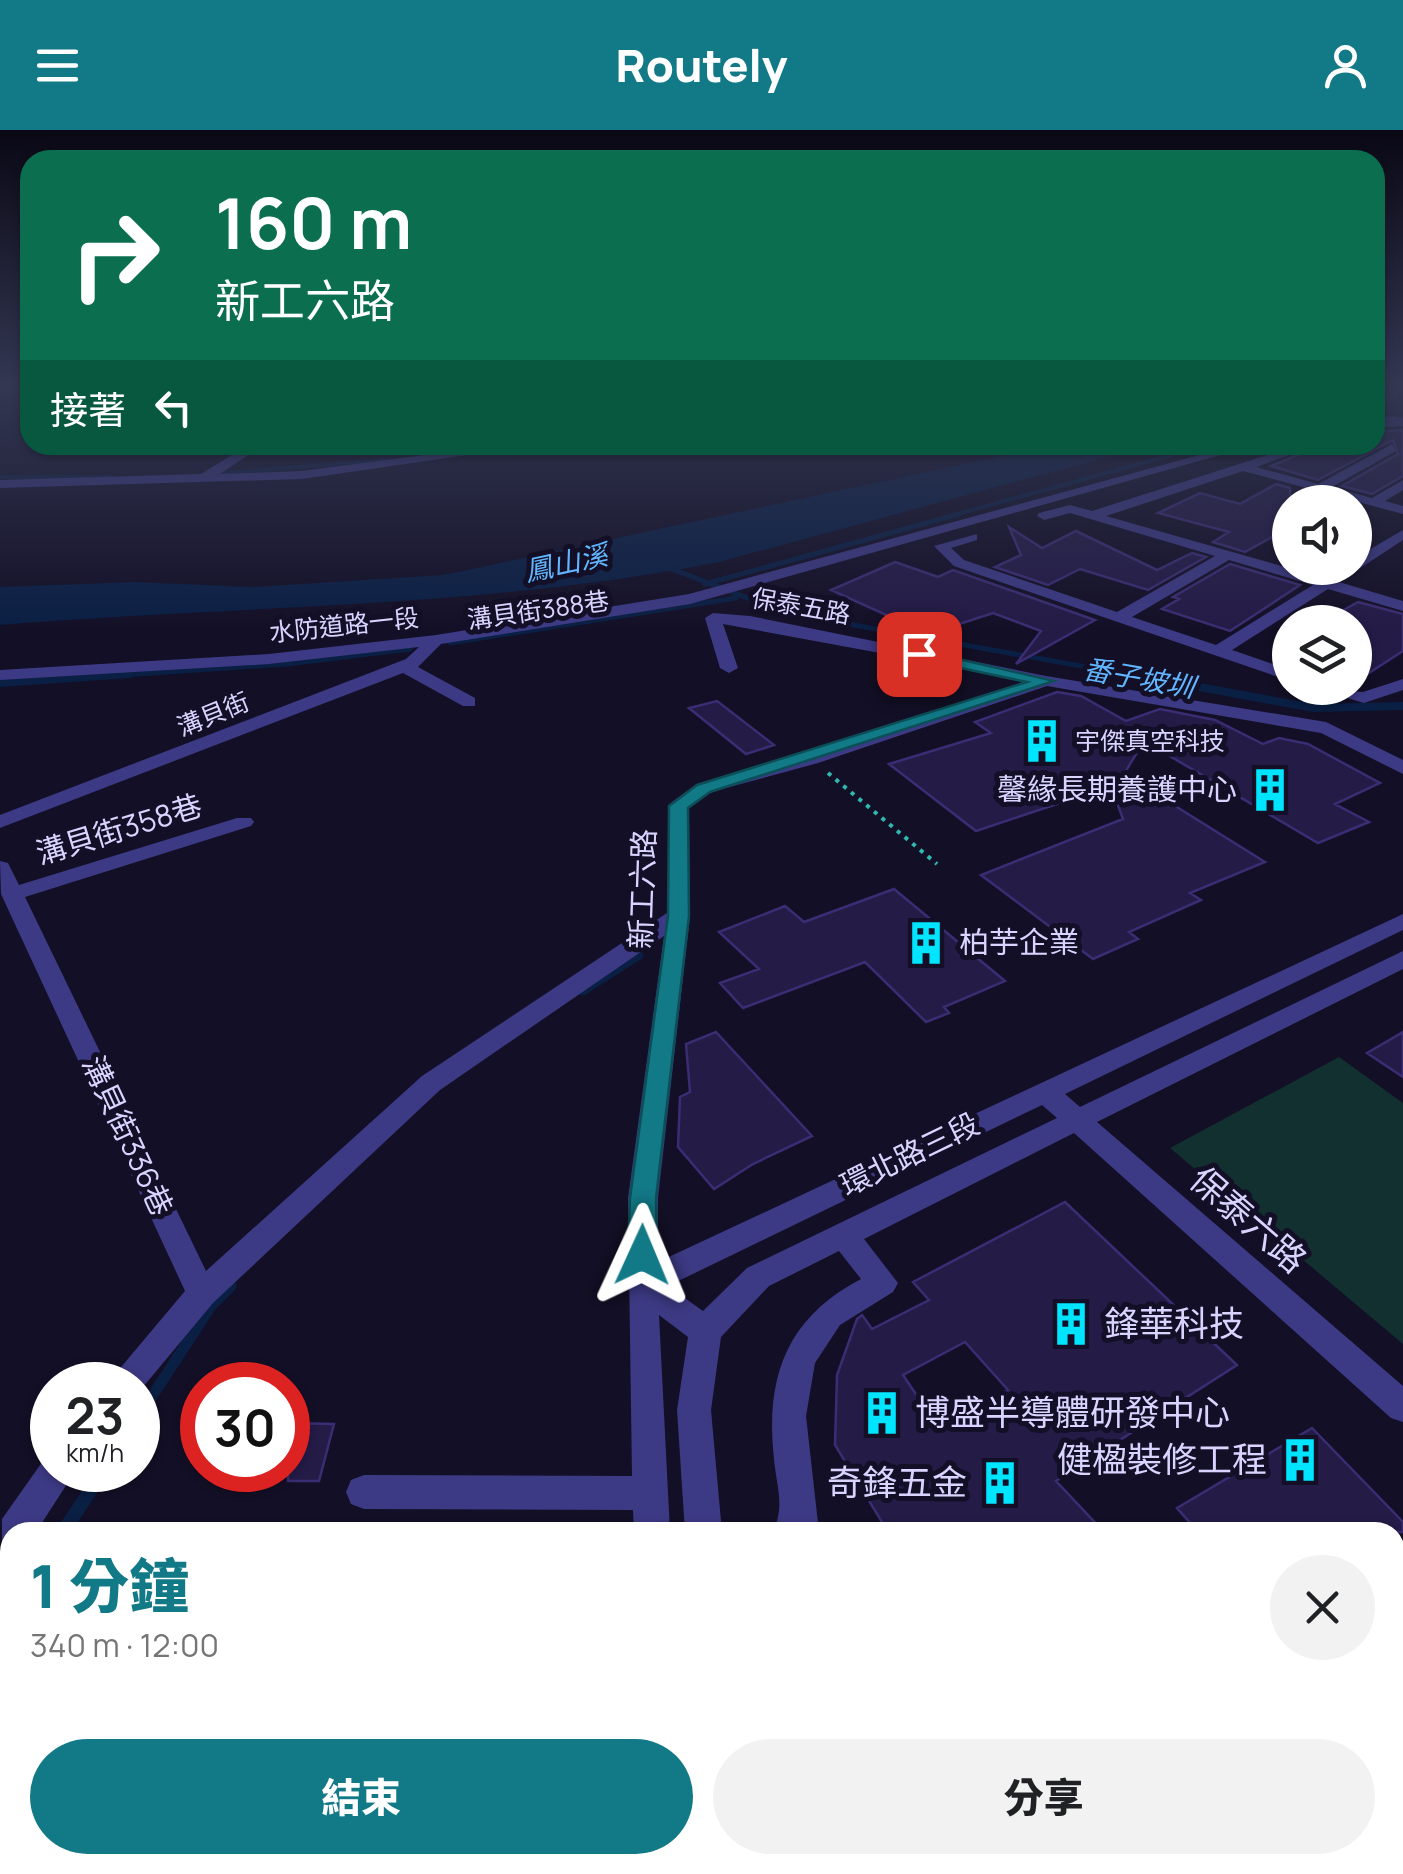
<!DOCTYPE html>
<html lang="zh-TW">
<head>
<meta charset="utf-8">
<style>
  body { margin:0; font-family:Manrope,"Noto Sans TC",sans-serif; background:#f2f2f2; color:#202124; height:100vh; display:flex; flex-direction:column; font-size:38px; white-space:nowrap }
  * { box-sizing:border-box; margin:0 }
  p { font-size:32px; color:#757577 }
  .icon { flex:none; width:55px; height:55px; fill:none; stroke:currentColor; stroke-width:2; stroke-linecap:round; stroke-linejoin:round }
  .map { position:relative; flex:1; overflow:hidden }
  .details { position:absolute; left:0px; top:1392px; width:1405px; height:352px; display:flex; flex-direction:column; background:#fff; border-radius:30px 30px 0 0; box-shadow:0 2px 8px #0004 }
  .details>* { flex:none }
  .hud { position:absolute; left:20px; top:20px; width:1365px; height:305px; border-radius:30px; box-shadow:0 2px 8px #0004; background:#0b6e4f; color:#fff; overflow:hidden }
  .fabs { position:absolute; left:1272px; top:355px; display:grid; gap:20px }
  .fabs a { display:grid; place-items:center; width:100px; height:100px; border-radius:50%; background:#fff; box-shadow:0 2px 8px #0004; font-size:50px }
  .speed { position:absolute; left:30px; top:1232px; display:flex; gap:20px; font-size:50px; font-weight:700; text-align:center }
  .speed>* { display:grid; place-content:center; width:130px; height:130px; border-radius:50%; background:#fff; box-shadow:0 2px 8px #0004; line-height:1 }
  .speed small { font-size:25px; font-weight:400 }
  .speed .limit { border:15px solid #d22; background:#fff; color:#111 }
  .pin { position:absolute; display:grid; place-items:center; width:85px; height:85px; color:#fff; margin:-42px; border-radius:20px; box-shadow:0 5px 15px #0006 }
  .me { position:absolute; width:110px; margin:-55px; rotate:1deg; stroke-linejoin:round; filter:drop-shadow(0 0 8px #0008) }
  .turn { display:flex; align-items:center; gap:35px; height:210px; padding:0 30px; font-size:45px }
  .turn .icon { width:130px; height:130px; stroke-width:2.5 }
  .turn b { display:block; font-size:70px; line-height:85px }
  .then { display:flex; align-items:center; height:95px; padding:0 30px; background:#0003; gap:20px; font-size:38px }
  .round { display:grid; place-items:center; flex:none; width:105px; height:105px; border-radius:52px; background:#f2f2f2 }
  .overview { display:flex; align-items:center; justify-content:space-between; height:170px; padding:0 30px }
  h1 { font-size:60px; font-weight:800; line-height:75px; color:#127987 }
  .cta { display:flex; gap:20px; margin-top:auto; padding:20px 30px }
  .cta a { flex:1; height:115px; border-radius:60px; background:#127987; color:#fff; font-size:40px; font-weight:800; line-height:115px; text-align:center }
  .cta a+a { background:#f2f2f2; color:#202124 }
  header { display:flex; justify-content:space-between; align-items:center; height:130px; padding:0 30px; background:#127987; color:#fff; font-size:45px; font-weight:800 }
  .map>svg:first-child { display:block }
</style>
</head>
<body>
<header><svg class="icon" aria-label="menu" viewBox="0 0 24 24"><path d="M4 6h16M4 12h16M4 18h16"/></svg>Routely<svg class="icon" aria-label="person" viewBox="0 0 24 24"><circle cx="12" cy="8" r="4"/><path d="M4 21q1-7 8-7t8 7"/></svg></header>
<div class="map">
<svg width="1403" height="1744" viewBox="0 0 1403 1744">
  <rect width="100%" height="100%" fill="#130f26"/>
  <path fill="#12302f" d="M 1339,927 L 1403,973 L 1403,1214 L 1170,1018 Z"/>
  <path fill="#0a1f44" d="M 1053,315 L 1152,315 L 719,432 C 482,479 239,475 0,495 L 0,457 L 135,452 L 252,457 L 444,445 Z"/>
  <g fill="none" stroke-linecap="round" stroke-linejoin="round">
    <path stroke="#0a1f44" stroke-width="4" d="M 1375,271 L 1403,264
      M 223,343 L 388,330
      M 0,347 L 112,347
      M 950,386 L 1208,315"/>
    <path stroke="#0a1f44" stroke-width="5" d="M 664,436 L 787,483 L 1142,547
      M 705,454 L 959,384
      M 450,513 L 736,468
      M 92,547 L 287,534 L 410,519"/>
    <path stroke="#0a1f44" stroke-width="8" d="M 1128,544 L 1314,578 L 1403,576
      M 0,553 L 130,544"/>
    <path stroke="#0a1f44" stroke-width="9" d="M 583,861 L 639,825"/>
    <path stroke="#0a1f44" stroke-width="11" d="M 138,1288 L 211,1176 L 231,1156"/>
    <path stroke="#0a1f44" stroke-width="14" d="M 63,1402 L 104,1340
      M 0,1486 L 10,1475"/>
  </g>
  <path fill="#241b47" stroke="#3b2d73" stroke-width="2.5" fill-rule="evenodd" d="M 1403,300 L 1403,346 L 1372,364 L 1342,356 L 1398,324 L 1393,310 L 1318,350 L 1271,336 L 1321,315 L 1375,315 L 1375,302 Z
    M 1276,354 L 1290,358 L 1290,397 L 1245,422 L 1213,412 L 1229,402 L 1158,383 L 1200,363 L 1240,374 Z
    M 1009,397 L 1042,418 L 1076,401 L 1157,440 L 1192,423 L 1206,427 L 1148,460 L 1080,439 L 1048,455 L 995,437 L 1021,425 Z
    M 895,432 L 938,447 L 953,440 L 1095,490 L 1016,534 L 1041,501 L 993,483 L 938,501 L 904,487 L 897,490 L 831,460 Z
    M 1230,434 L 1300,455 L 1230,501 L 1162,479 L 1179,469 L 1173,467 Z
    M 1358,472 L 1403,484 L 1403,521 L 1355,552 L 1355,492 L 1322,492 Z
    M 1057,562 L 1081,566 L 1126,591 L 1160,579 L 1215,590 L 1263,614 L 1279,608 L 1308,614 L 1380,653 L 1335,674 L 1369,692 L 1318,713 L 1144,611 L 1124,644 L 1265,732 L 1190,763 L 1201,770 L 1129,802 L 1138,809 L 1093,829 L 981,745 L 1123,689 L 1111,656 L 976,701 L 889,634 L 991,603 L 975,592 Z
    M 717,571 L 774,615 L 746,624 L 689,578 Z
    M 894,759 L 1005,851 L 944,877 L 949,883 L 926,892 L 865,832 L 743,878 L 720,853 L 759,839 L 719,802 L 785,776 L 804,792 Z
    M 716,902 L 812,1006 L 753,1034 L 714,1059 L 678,1017 L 680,967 L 690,962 L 686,914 Z
    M 1403,902 L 1403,947 L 1367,923 Z
    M 1065,1072 L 1237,1235 L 1056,1351 L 1104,1402 L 888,1402 L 835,1315 L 837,1245 L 857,1189 L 862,1185 L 872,1199 L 929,1170 L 913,1152 ZM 965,1212 L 1008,1260 L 936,1294 L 903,1245 Z
    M 288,1293 L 334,1294 L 319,1351 L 288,1351 Z
    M 1312,1298 L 1403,1392 L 1403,1402 L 1198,1402 L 1177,1378 Z"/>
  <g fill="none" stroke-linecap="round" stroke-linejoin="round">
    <path stroke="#2fb8b0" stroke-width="4" stroke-dasharray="4 6" stroke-linecap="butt" d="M 828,643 L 937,734"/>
    <path fill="#3d3a85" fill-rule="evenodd" d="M 1390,286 L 1403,288 L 1403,296 L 1375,298 L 1375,290 Z
      M 1392,314 L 1396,321 L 1332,357 L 1372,368 L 1403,350 L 1403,360 L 1385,371 L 1403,376 L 1403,384 L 1243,341 L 1106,386 L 1324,448 L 1341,438 L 1355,438 L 1355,428 L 1403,400 L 1403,410 L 1339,452 L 1403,471 L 1403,481 L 1328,459 L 1232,520 L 1290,540 L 1290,551 L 954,436 L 934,416 L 977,404 L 977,410 L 951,418 L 964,430 L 1117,482 L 1215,426 L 1070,383 L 1044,390 L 1037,386 L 1039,383 L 1070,375 L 1092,381 L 1299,315 L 1317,315 L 1256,337 L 1318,354 ZM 1229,430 L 1313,455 L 1216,515 L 1132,487 Z
      M 248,315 L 263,315 L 220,344 L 302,341 L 501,315 L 535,315 L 302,349 L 0,358 L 0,350 L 201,344 Z
      M 1236,315 L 1256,315 L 690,474 L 441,514 L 418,537 L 475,568 L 475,576 L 463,576 L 403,543 L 0,698 L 0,685 L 406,529 L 419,517 L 269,534 L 0,550 L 0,540 L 269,524 L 436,505 L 689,464 Z
      M 713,483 L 750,486 L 1046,546 L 1326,592 L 1403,630 L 1403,644 L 1321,603 L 1047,556 L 818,633 L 711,662 L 689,678 L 690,786 L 658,1068 L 658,1132 L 1403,784 L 1403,800 L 1065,964 L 1080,977 L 1403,821 L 1403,839 L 1097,992 L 1403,1256 L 1403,1292 L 1391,1288 L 1074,1003 L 864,1109 L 898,1153 L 893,1162 L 840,1195 L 815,1233 L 806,1286 L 819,1402 L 773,1402 C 785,1375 777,1360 774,1329 C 765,1248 786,1188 861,1149 L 839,1121 L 769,1156 L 721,1207 L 711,1280 L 722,1402 L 685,1402 L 677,1280 L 688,1207 L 659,1185 L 670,1402 L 634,1402 L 633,1380 L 364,1379 L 351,1374 L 346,1362 L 351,1350 L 364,1345 L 632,1346 L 628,1068 L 664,806 L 440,960 L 213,1173 L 138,1263 L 138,1255 L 106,1255 L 185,1161 L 1,764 L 0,731 L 8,733 L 19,755 L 237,688 L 251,688 L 254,692 L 251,696 L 25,767 L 206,1141 L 422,946 L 667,783 L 672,672 L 697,654 L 804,625 L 1025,552 L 923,531 L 908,552 L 902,553 L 893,548 L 907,528 L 723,494 L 738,538 L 729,543 L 720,538 L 705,488 ZM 1042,975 L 1057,988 L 747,1138 L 703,1181 L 668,1156 Z
      M 1403,549 L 1403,560 L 1364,573 L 1314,558 L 1363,562 Z
      M 52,1325 L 52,1340 L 76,1340 L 36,1402 L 10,1402 L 10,1418 L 2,1415 L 2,1389 L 45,1328 Z
      M 124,1735 L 300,1735 L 303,1744 L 125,1744 Z
      M 624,1735 L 670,1735 L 667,1744 L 621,1744 Z
      M 710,1735 L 754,1735 L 755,1744 L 711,1744 Z"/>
  </g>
  <linearGradient id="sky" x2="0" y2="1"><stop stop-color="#0a0815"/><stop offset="0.51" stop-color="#333752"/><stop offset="1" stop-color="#333752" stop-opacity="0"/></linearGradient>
  <rect width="1403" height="502" fill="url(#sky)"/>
  <path fill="#127987" stroke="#0c4f58" stroke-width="2.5" d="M 919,520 L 1054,551 L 710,662 L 688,678 L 689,786 L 656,1068 L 657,1125 L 652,1133 L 633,1133 L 628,1125 L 630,1068 L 668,786 L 669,676 L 697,655 L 1027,552 L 913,528 L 911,524 Z"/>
  <defs>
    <g id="building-bare" transform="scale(3.45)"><path d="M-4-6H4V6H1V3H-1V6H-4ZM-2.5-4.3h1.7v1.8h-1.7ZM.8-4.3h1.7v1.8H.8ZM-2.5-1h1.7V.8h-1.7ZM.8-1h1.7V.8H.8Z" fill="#00e5ff" stroke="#130f26" stroke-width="2.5" paint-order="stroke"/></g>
  </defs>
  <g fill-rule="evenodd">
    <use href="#building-bare" x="1042" y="611"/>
    <use href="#building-bare" x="1270" y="660"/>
    <use href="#building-bare" x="926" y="813"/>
    <use href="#building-bare" x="1071" y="1194"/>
    <use href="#building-bare" x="882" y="1283"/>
    <use href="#building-bare" x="1300" y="1330"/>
    <use href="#building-bare" x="1000" y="1353"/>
  </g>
  <g text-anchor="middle" stroke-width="10" stroke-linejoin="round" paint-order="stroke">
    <g font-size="25" fill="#d9d4ff" stroke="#130f26">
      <text transform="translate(801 476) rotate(10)" y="9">保泰五路</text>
      <text transform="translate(538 480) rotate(-8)" y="9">溝貝街388巷</text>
      <text transform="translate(344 495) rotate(-6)" y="9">水防道路一段</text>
      <text transform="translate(213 584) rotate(-22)" y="9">溝貝街</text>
    </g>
    <g font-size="25" fill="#d9d4ff" stroke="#130f26" text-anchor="start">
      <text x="1075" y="620">宇傑真空科技</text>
    </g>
    <g font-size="28" font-style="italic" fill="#62b6ff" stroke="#130f26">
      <text transform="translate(566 433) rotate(-12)" y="10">鳳山溪</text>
      <text transform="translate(1139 548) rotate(10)" y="10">番子坡圳</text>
    </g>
    <g font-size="30" fill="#d9d4ff" stroke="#130f26" text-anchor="end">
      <text x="1237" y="670">馨緣長期養護中心</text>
      <text x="959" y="823" text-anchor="start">柏芋企業</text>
    </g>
    <g font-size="30" fill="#d9d4ff" stroke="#130f26">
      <text transform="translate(119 700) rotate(-17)" y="10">溝貝街358巷</text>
      <text transform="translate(643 759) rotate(-88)" y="10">新工六路</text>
      <text transform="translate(127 1006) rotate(65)" y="10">溝貝街336巷</text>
      <text transform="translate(910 1025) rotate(-26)" y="10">環北路三段</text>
    </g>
    <g font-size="35" fill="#d9d4ff" stroke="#130f26">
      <text transform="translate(1248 1090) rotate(41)" y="12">保泰六路</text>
    </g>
    <g font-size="35" fill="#d9d4ff" stroke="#130f26" text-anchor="start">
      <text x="1104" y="1206">鋒華科技</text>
      <text x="915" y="1295">博盛半導體研發中心</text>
      <text x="1267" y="1342" text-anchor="end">健楹裝修工程</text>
      <text x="967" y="1365" text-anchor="end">奇鋒五金</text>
    </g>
  </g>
</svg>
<div class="fabs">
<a><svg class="icon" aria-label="sound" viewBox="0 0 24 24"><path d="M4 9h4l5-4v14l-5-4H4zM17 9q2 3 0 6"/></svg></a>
<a><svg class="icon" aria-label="layers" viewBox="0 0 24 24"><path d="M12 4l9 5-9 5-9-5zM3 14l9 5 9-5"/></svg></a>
</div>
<div class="speed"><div>23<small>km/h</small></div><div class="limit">30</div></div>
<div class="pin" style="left:919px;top:524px;background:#d93025"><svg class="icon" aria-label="arrive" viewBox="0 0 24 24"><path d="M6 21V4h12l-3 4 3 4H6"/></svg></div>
<svg class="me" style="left:642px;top:1125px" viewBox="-20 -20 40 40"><path d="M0-17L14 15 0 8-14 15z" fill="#127987" stroke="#fff" stroke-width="4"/></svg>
<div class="hud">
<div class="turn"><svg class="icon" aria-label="right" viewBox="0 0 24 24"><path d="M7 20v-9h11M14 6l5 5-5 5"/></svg><div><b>160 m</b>新工六路</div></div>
<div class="then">接著<svg class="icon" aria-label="left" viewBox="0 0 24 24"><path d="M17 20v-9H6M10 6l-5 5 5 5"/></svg></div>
</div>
<section class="details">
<div class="overview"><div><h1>1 分鐘</h1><p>340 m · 12:00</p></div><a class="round"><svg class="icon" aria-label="close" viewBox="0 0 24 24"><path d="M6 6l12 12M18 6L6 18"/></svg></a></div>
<div class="cta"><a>結束</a><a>分享</a></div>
</section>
</div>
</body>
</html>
